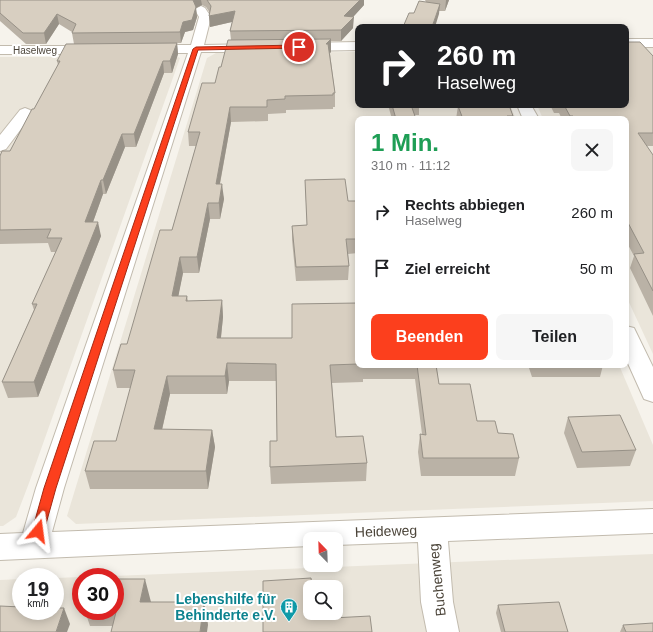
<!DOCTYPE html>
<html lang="de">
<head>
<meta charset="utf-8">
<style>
  body { margin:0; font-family:Helvetica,sans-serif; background:#f6f6f6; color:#202124; height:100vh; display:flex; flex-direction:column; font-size:15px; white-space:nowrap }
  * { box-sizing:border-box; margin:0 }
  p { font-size:13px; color:#757577 }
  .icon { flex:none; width:22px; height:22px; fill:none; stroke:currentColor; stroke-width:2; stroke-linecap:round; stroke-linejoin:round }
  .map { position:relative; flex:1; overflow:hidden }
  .side { position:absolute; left:355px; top:116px; width:274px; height:252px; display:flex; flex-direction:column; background:#fff; border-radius:8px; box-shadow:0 2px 10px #0003 }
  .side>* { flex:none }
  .hud { position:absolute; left:355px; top:24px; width:274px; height:84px; border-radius:8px; box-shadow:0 2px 10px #0003; background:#202124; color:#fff; overflow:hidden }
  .needle { width:26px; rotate:337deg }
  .fabs { position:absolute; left:303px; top:532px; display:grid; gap:8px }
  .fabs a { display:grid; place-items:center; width:40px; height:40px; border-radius:8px; background:#fff; box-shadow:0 2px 10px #0003; font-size:20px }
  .speed { position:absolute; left:12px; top:568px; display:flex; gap:8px; font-size:20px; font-weight:700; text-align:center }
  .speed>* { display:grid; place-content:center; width:52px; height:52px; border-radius:50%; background:#fff; box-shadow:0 2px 10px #0003; line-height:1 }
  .speed small { font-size:10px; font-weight:400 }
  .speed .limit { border:6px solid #d22; background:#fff; color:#111 }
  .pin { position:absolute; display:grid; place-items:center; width:34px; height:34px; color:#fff; margin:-17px; border:2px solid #fff; border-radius:50%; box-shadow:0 1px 4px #0007 }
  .me { position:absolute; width:44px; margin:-22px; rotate:16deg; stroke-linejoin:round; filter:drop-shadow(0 0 3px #0008) }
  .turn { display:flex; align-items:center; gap:14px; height:84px; padding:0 16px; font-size:18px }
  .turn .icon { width:52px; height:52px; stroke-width:2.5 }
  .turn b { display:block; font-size:28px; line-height:34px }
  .round { display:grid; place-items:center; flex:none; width:42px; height:42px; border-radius:8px; background:#f6f6f6 }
  .headline { display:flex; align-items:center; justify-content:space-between; height:68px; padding:0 16px }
  h1 { font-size:24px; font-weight:800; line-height:30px; color:#1e9e55 }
  .button { display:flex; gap:8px; margin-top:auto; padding:8px 16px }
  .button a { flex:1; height:46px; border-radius:8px; background:#fc3f1d; color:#fff; font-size:16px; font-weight:800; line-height:46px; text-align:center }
  .button a+a { background:#f6f6f6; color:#202124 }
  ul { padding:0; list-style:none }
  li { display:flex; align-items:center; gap:12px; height:56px; padding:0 16px }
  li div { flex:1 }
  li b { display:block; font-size:15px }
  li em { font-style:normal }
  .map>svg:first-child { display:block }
</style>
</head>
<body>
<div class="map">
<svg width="653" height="632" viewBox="0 0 653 632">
  <rect width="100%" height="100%" fill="#f6f3ec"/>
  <path fill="#eae5da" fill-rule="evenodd" d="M 626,48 L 653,48 L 653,354 L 626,296 L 626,119 L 543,119 L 537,105 L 626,105 Z
    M 358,52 L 358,105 L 510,105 L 516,119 L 358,119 L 358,365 L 619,365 L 653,445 L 653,501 L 76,524 L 67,516 L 207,58 L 216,53 Z
    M 172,54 L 180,58 L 29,483 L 16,517 L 3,526 L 0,526 L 0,57 L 57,57 L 74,55 Z
    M 653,554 L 653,632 L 0,632 L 0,580 L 21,579 L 21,611 L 55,611 L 55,578 L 81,577 L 81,611 L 115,611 L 115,577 L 88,577 ZM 310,587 L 336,587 L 336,613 L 310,613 Z"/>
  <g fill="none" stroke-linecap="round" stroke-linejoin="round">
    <g stroke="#c2bbae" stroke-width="2">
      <path id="street" d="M 201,6 L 205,8 L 211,17 L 204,45 L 255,44 L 260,45 L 261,48 L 260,51 L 255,52 L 201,52 L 64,488 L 52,532 L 653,509 L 653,533 L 448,541 L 453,602 L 459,632 L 427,632 L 421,602 L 418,542 L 336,545 L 336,539 L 310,539 L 310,546 L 0,560 L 0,534 L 23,533 L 36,488 L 188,53 L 147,53 L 142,52 L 141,49 L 142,46 L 147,45 L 191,45 L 199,17 L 195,10 L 197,8 Z
        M 626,39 L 653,39 L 653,47 L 626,47 Z
        M 358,42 L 358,50 L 301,51 L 296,50 L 295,47 L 296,44 L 301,43 Z
        M 0,46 L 93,46 L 98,47 L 100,50 L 98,53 L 93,54 L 0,54 Z
        M 517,105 L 531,105 L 539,119 L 523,119 Z
        M 25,108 L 30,110 L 33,113 L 6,149 L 0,151 L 0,135 L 20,110 Z
        M 626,326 L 634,328 L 653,367 L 653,402 L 644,399 L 626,359 Z"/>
    </g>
    <use href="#street" fill="#fff" fill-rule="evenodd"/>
  </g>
  <path fill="#bab2a6" d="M 0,0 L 364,0 L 364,5 L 353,17 L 353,28 L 341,41 L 331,41 L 331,52 L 330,53 L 335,93 L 335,107 L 333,107 L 333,109 L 286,110 L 286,113 L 268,114 L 268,121 L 231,122 L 220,184 L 224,199 L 220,219 L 210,219 L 199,273 L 183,273 L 178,296 L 187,296 L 188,301 L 222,300 L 223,317 L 221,338 L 292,338 L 358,303 L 358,365 L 436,365 L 439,384 L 477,421 L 498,433 L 519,458 L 515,476 L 421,476 L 418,452 L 420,434 L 422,434 L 415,379 L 363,379 L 363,382 L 332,383 L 336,437 L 367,463 L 366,481 L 271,484 L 270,467 L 277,441 L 276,381 L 229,381 L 227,394 L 170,394 L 162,430 L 212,430 L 215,447 L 208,489 L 90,489 L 85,471 L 116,441 L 131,388 L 117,388 L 113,370 L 127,344 L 172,230 L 196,146 L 189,146 L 188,132 L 215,83 L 221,67 L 231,40 L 230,31 L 232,22 L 210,27 L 209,16 L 210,13 L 206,7 L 202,5 L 196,8 L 197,17 L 193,30 L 185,32 L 181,43 L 177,43 L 178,54 L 172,73 L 164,73 L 136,147 L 125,147 L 106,194 L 103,194 L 93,222 L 101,236 L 38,397 L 8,398 L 2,382 L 34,310 L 32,304 L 56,252 L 51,252 L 48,243 L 0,244 L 0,156 L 10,151 L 34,109 L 58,65 L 57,61 L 74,44 L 72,33 L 72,32 L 59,24 L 46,44 L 26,44 L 0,21 Z
    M 425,0 L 449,0 L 445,11 L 439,11 L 439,14 L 414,13 L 426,2 Z
    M 653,56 L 653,146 L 646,146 L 653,155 L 653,316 L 630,268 L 634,256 L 626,241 L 626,119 L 562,119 L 559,113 L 554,113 L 550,105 L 626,105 Z
    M 388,105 L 419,105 L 419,115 L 414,115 L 416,119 L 392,119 Z
    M 460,105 L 509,105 L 513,116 L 513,119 L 456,119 L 458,106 L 460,106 Z
    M 305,180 L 348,201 L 358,201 L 358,253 L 348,254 L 349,266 L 348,280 L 296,281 L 292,240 L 292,226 L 307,225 Z
    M 528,365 L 603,365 L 600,377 L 532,377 Z
    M 568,417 L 636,450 L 630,466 L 577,468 L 564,433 Z
    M 115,579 L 151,602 L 204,602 L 208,625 L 113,626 L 90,626 L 85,611 L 115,611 Z
    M 498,605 L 568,632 L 501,632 L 496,613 Z
    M 623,625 L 653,632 L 620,632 Z"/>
  <path fill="#979187" d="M 193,0 L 201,0 L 202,5 L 196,8 L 197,17 L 193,30 L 185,32 L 181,43 L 180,32 L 183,22 Z
    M 360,0 L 364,0 L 364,5 L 344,27 L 344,16 Z
    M 446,0 L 449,0 L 445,11 Z
    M 440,4 L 439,14 L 435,27 L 432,27 Z
    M 235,11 L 236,21 L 210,27 L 209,16 Z
    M 57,14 L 59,24 L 46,44 L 44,33 Z
    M 354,17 L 353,28 L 341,41 L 341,30 Z
    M 331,39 L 331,52 L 326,57 L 326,44 Z
    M 177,43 L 178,54 L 172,73 L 170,61 Z
    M 163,61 L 164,73 L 136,147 L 134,134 Z
    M 230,107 L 231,122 L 217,199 L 216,184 Z
    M 122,134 L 125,147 L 106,194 L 103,180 Z
    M 101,180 L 103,194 L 88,236 L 85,222 Z
    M 222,184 L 224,199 L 220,219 L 219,203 Z
    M 208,203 L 210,219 L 199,273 L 197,257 Z
    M 98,222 L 101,236 L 38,397 L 34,382 Z
    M 180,257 L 183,273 L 175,313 L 172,296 Z
    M 222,300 L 223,317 L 219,355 L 217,338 Z
    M 227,363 L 229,381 L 227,394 L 225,376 Z
    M 167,376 L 170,394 L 158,447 L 154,429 Z
    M 212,430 L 215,447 L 208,489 L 206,471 Z
    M 145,579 L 151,602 L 140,602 Z
    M 204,602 L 208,625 L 207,632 L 200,632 Z
    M 64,608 L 70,624 L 67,632 L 56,632 Z"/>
  <path fill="#d8cfc1" stroke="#979187" d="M 0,0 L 193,0 L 196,7 L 192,20 L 183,22 L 180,32 L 72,33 L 76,24 L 57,14 L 44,33 L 23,33 L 0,13 Z
    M 207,0 L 360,0 L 344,16 L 354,17 L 341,30 L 230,31 L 235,11 L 209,16 L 211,6 Z
    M 419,1 L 440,4 L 432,27 L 403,27 L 409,13 L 414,13 Z
    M 331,39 L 326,44 L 328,44 L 335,93 L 333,93 L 333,95 L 285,96 L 285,99 L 267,100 L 267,107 L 230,107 L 216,184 L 222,184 L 219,203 L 208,203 L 197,257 L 180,257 L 172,296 L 187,296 L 186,301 L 222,300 L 217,338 L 292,338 L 292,304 L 358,303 L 358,364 L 330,365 L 336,437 L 363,436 L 367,463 L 270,467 L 270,441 L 277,441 L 276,364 L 227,363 L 225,376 L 167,376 L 154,429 L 212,430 L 206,471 L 85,471 L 94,441 L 116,441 L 135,370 L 113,370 L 121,344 L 127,344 L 160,230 L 172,230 L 200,132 L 188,132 L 202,83 L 215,83 L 219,67 L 221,67 L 228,40 Z
    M 626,42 L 640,42 L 653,56 L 653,133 L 638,133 L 653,155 L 653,291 L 634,254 L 644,253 L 626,219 L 626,119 L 574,119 L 573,116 L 570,116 L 564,105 L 626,105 Z
    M 177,43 L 170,61 L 163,61 L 134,134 L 122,134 L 103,180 L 101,180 L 85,222 L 98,222 L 34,382 L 2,382 L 37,304 L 32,304 L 62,238 L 47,238 L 51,229 L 0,230 L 0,156 L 2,151 L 10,151 L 32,109 L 34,109 L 60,61 L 57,61 L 66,44 Z
    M 392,105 L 411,105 L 416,119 L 396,119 Z
    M 466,105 L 509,105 L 513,116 L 507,116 L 509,119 L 463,119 L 458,106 L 466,106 Z
    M 345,179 L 348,201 L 358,201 L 358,239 L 346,239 L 349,266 L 296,267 L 292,226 L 307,225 L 305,180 Z
    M 417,365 L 436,365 L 439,384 L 470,384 L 477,421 L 495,421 L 498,433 L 513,434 L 519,458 L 423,458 L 420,434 L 426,435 Z
    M 620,415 L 636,450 L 582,452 L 568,417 Z
    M 311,578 L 312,587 L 310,587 L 310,613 L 313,613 L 313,619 L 370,616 L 372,632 L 263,632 L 263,581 Z
    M 115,579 L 145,579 L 140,602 L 204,602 L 200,632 L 111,632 L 118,604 L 115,604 Z
    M 559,602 L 568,632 L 505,632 L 498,605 Z
    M 0,606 L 21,607 L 21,611 L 55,611 L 55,608 L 64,608 L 56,632 L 0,632 Z
    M 653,623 L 653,632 L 626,632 L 623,625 Z"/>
  <path fill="#fc3f1d" stroke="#a42913" d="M 299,45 L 301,46 L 301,48 L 198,50 L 56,488 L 44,531 L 42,535 L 38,536 L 34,535 L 32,531 L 44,488 L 193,49 L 196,47 Z"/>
  <defs>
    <g id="building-pin" transform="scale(0.9)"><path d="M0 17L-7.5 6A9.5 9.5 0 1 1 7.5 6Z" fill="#0f9aa8" stroke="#fff"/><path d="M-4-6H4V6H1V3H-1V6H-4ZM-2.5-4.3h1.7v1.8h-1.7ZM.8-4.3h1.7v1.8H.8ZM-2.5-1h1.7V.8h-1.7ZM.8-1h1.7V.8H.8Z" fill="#fff"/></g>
  </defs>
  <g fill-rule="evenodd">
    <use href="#building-pin" x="289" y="607"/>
  </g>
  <g text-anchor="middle" stroke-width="4" stroke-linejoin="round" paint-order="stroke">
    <g font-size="10" fill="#4b4439" stroke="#fff">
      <text x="35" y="54">Haselweg</text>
    </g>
    <g font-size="14" fill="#4b4439" stroke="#fff">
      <text transform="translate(386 531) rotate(-2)" y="5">Heideweg</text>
      <text transform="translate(437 580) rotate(-96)" y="5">Buchenweg</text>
    </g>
    <g font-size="14" font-weight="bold" fill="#0d838f" stroke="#fff" text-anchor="end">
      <text x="276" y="604">Lebenshilfe für<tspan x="276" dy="16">Behinderte e.V.</tspan></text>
    </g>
  </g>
</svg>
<div class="fabs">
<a><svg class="needle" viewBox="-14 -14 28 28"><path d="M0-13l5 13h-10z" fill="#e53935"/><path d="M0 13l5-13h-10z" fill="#757577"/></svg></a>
<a><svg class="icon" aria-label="search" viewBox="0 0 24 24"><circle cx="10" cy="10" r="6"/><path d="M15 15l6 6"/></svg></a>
</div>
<div class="speed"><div>19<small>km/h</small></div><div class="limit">30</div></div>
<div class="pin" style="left:299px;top:47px;background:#d93025"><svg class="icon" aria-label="arrive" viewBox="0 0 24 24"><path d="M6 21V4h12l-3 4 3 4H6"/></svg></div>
<svg class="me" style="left:38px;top:531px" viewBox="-20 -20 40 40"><path d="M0-17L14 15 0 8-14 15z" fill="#fc3f1d" stroke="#fff" stroke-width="4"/></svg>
<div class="hud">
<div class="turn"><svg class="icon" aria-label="right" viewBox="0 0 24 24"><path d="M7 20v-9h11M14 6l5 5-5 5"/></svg><div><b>260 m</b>Haselweg</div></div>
</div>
<section class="side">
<div class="headline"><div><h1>1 Min.</h1><p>310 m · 11:12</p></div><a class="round"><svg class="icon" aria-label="close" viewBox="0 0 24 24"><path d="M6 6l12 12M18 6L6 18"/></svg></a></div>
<ul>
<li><svg class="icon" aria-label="right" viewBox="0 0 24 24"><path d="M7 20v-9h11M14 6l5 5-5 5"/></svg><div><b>Rechts abbiegen</b><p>Haselweg</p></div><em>260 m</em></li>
<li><svg class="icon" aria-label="arrive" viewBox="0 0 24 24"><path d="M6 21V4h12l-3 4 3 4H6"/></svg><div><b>Ziel erreicht</b></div><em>50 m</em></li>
</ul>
<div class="button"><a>Beenden</a><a>Teilen</a></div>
</section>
</div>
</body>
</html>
